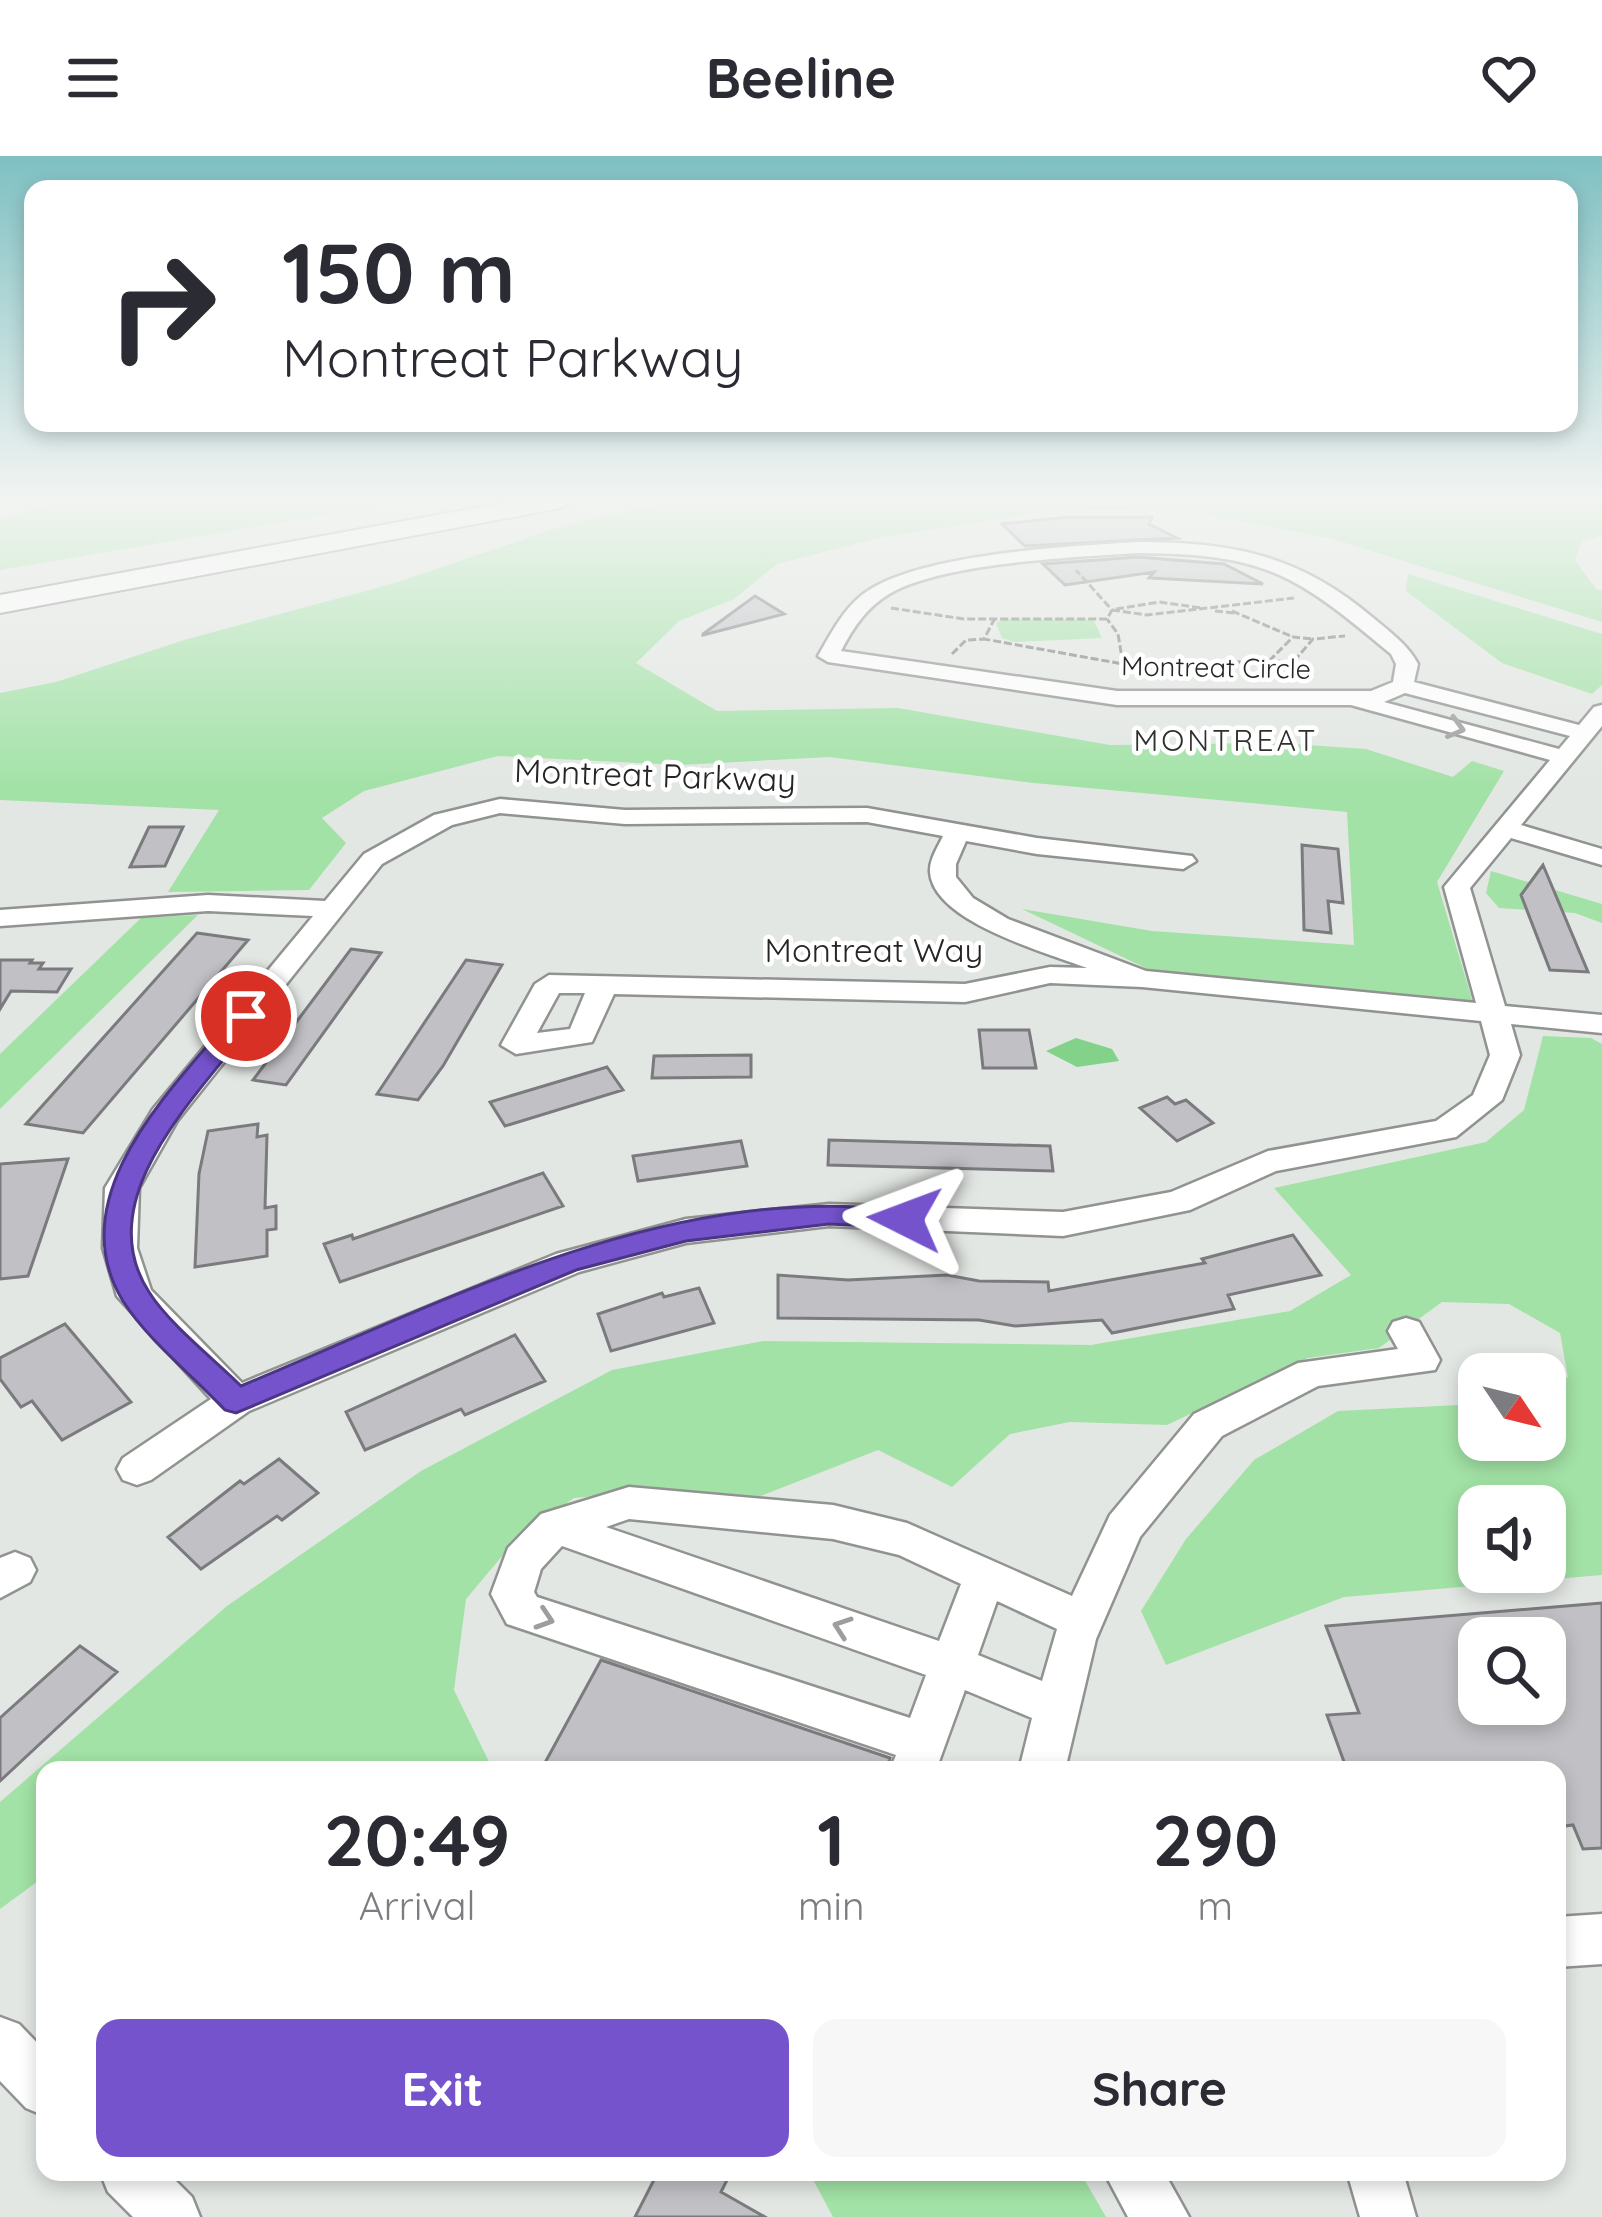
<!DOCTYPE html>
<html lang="en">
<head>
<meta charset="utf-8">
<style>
  body { margin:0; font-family:Quicksand,sans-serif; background:#f7f7f7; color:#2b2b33; height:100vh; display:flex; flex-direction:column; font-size:45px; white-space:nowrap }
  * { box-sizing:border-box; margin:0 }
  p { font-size:39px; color:#7c7c81 }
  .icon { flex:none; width:66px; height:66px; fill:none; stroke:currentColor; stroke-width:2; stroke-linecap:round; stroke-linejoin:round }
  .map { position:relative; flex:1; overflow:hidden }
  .side { position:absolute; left:36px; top:1605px; width:1530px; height:420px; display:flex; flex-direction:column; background:#fff; border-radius:24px; box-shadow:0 6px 18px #0003 }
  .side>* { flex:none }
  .hud { position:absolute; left:24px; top:24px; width:1554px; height:252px; border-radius:24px; box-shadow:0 6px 18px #0003; background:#fff; color:#2b2b33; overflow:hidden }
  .needle { width:78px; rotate:125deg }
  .fabs { position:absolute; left:1458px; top:1197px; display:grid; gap:24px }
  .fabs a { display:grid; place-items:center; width:108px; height:108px; border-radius:24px; background:#fff; box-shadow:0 6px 18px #0003; font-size:60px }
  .pin { position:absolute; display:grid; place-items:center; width:102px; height:102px; color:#fff; margin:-51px; border:6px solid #fff; border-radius:50%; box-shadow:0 3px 12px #0007 }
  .me { position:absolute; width:132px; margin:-66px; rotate:273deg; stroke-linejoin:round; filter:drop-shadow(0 0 9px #0008) }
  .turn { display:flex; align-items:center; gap:42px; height:252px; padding:0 60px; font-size:54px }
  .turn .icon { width:156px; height:156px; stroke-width:2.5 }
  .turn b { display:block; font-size:84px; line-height:102px }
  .eta { display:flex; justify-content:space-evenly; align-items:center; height:204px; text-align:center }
  .eta b { font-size:72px; font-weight:700; line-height:84px }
  .action { display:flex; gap:24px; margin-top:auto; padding:24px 60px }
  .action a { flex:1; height:138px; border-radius:24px; background:#7453cd; color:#fff; font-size:48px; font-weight:700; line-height:138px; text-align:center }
  .action a+a { background:#f7f7f7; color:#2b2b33 }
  header { display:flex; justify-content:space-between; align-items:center; height:156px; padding:0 60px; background:#fff; font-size:54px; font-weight:700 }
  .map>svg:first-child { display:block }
</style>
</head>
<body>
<header><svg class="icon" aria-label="menu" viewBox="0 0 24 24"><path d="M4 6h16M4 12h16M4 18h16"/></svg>Beeline<svg class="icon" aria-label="heart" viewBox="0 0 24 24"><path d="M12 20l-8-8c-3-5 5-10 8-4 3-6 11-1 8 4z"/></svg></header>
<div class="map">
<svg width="1602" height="2061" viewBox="0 0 1602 2061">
  <rect width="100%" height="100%" fill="#e3e7e3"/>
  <path fill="#a2e2a6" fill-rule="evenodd" d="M 60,344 L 412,344 L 0,414 L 0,364 Z
    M 678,344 L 1591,344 L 1602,349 L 1602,379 L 1582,385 L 1575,404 L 1596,433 L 1602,435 L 1602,466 L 1329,382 L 1175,353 L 1050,355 L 882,381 L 777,408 L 734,443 L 679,465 L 636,507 L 717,555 L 898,552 L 1110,589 L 1278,587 L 1366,593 L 1453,621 L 1472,605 L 1504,615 L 1437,726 L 1473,847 L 1152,815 L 1022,753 L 1152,775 L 1354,789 L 1347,656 L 1034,627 L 829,601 L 680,609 L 498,600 L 364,635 L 322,662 L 346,687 L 309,734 L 168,736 L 219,654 L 0,644 L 0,537 L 56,526 L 184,484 L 395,427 L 568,368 Z
    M 1408,418 L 1602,478 L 1602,529 L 1592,538 L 1502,507 L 1406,435 Z
    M 1003,463 L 1085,463 L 1094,465 L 1102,482 L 1015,486 L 1002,482 L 996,467 Z
    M 1491,715 L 1602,748 L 1602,767 L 1575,757 L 1499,752 L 1486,737 Z
    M 198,759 L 0,953 L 0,898 L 141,762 Z
    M 1543,880 L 1591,882 L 1602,888 L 1602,1419 L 1344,1441 L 1166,1509 L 1141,1455 L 1186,1383 L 1254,1304 L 1338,1255 L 1479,1248 L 1479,1284 L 1545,1284 L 1545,1234 L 1568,1221 L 1560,1177 L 1509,1148 L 1442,1146 L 1379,1192 L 1308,1202 L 1167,1269 L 1070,1266 L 1010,1278 L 952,1331 L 878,1294 L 743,1347 L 642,1336 L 574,1342 L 520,1379 L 466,1443 L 454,1534 L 493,1614 L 45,1614 L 45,1720 L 0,1753 L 0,1646 L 227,1450 L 421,1315 L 612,1214 L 763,1185 L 1091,1189 L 1290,1155 L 1351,1119 L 1274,1032 L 1486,986 L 1524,954 ZM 1479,1350 L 1545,1350 L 1545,1416 L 1479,1416 Z
    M 809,2016 L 1080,2016 L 1106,2061 L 833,2061 Z"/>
  <path fill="#82d289" d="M 1076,882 L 1112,893 L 1119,905 L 1077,911 L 1046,895 Z"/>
  <path fill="#c1c0c5" stroke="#7b7b7f" stroke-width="3" fill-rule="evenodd" d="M 1069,361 L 1152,361 L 1149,368 L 1177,382 L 1025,390 L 1002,368 Z
    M 1138,401 L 1224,408 L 1263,428 L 1149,422 L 1154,416 L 1065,429 L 1043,408 Z
    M 755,440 L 784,458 L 703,479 L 703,478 Z
    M 149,671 L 183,671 L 165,710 L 130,711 Z
    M 1302,689 L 1338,693 L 1343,747 L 1328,745 L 1331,777 L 1304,774 Z
    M 1543,709 L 1588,816 L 1550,814 L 1521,739 Z
    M 197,777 L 248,784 L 83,977 L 26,968 Z
    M 351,793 L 381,797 L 286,929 L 253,924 Z
    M 0,804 L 32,804 L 30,807 L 43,807 L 39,813 L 71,813 L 57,836 L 11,835 L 0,853 Z
    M 466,804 L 502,809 L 443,910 L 418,944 L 377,938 Z
    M 979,874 L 1029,874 L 1036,912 L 983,912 Z
    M 751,899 L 751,921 L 652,922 L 654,900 Z
    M 607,911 L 623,934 L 505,970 L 490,946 Z
    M 1167,941 L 1175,948 L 1186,944 L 1213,967 L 1177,985 L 1140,952 Z
    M 258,968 L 257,981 L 267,979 L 265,1052 L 276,1050 L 276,1073 L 267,1074 L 267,1100 L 195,1111 L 199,1018 L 208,975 Z
    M 829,984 L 1050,990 L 1053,1015 L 828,1009 Z
    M 741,985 L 747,1010 L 638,1025 L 633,1000 Z
    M 68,1003 L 28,1120 L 0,1123 L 0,1008 Z
    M 543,1017 L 563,1050 L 340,1126 L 324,1088 L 352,1079 L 353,1083 Z
    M 1293,1079 L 1321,1119 L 1228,1139 L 1234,1153 L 1112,1177 L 1102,1164 L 1015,1170 L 979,1164 L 778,1162 L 778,1119 L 848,1124 L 947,1119 L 979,1125 L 1048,1126 L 1049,1135 L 1205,1107 L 1202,1103 Z
    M 699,1132 L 714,1167 L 611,1195 L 598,1158 L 662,1137 L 664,1141 Z
    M 65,1168 L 131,1246 L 62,1284 L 32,1245 L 21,1251 L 0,1223 L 0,1202 Z
    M 515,1179 L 545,1225 L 465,1259 L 461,1253 L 365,1294 L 346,1256 Z
    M 279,1303 L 318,1337 L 282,1364 L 277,1360 L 201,1413 L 168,1381 L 240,1325 L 244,1328 Z
    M 1602,1447 L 1602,1692 L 1583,1693 L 1573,1669 L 1557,1671 L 1557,1614 L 1347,1614 L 1327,1559 L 1359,1557 L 1326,1470 ZM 1479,1482 L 1545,1482 L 1545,1548 L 1479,1548 Z
    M 80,1490 L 117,1516 L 0,1625 L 0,1562 Z
    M 601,1504 L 890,1602 L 886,1614 L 541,1614 Z
    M 658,2016 L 731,2016 L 721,2036 L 765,2061 L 635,2061 Z"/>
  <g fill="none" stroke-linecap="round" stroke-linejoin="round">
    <g stroke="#909390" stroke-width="5">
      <path id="minor" d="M 1138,386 C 1232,386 1299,399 1372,461 C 1390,476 1407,488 1418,508 L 1414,526 L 1579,569 L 1594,551 L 1602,549 L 1602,570 L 1521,669 L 1602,693 L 1602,709 L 1511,682 L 1470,732 L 1505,850 L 1602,859 L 1602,877 L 1511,868 L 1520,899 L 1502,944 L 1456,981 L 1276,1015 L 1190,1054 L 1063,1080 L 829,1070 L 686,1087 L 579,1116 L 249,1255 L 151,1324 L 137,1329 L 123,1324 L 117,1313 L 123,1302 L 211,1243 L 117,1140 L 103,1092 L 105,1032 L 153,953 L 313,760 L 208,755 L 0,770 L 0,754 L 208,739 L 325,745 L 364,698 L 434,659 L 500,643 L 625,654 L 867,652 L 1037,682 L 1192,700 L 1196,705 L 1183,713 L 1037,698 L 966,685 L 956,708 L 956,721 L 973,742 L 1008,763 L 1146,815 L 1476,847 L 1444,731 L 1550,604 L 1351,549 L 1117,549 L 828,506 L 818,500 C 830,479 842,455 862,439 C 914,398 1070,390 1138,386 ZM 1138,397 C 1267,398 1295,418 1391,498 L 1396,508 L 1393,526 L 1371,535 L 1117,535 L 841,495 C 853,472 866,452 889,438 C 942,407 1074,401 1138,397 ZM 1405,537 L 1570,580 L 1559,593 L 1384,546 ZM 500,657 L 625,668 L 867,666 L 943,680 C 938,691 929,704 930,716 C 933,766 1048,797 1087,812 L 1050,811 L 965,828 L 549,819 L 535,828 L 501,889 L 516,898 L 592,886 L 614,838 L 965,846 L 1050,827 L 1142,831 L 1481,865 L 1490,899 L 1473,939 L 1436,965 L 1268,995 L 1171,1036 L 1063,1056 L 829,1048 L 686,1063 L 556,1098 L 242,1227 L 151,1134 L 137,1092 L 139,1032 L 177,965 L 382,708 L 452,669 ZM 559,837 L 585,837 L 570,873 L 537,877 Z
        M 1406,1162 L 1419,1166 L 1440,1204 L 1435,1214 L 1318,1230 L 1222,1280 L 1140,1381 L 1096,1483 L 1065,1614 L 1019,1614 L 1032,1562 L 965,1534 L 936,1614 L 890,1614 L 896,1599 L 507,1468 L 491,1438 L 508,1392 L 541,1358 L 629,1331 L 833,1349 L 907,1367 L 1072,1440 L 1110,1359 L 1194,1258 L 1298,1207 L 1398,1193 L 1388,1175 L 1393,1166 ZM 629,1363 L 833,1383 L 899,1399 L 961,1428 L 939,1485 L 606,1371 ZM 562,1390 L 926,1519 L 910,1562 L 537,1441 L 534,1436 L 541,1413 ZM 997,1445 L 1057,1473 L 1042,1525 L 978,1499 Z
        M 15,1396 L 30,1402 L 36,1414 L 30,1426 L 0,1442 L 0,1402 Z
        M 1602,1758 L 1602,1808 L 1557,1811 L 1557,1761 Z
        M 0,1861 L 19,1868 L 45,1895 L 45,1960 L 26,1952 L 0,1925 Z
        M 100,2016 L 167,2016 L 192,2041 L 200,2061 L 133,2061 L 108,2036 Z
        M 1104,2016 L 1164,2016 L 1189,2061 L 1128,2061 Z
        M 1347,2016 L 1403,2016 L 1416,2061 L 1360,2061 Z"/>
    </g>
    <g stroke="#909390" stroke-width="4">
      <path id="highway" d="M 519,344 L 573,344 L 561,352 L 0,457 L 0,439 Z"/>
    </g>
    <path stroke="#7b7d7b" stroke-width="3" stroke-dasharray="8 3" stroke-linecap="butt" d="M 891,452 L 964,463 L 1107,463 L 1112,454 L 1076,414
      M 1116,453 L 1159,446 L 1202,452
      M 1112,454 L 1147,459 L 1294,442
      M 1215,455 L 1235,457
      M 1232,455 L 1293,481
      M 995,462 L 984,483 L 1123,508 L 1118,478 L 1107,463
      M 952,498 L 966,484 L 984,483
      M 1269,505 L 1293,481 L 1313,483
      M 1294,505 L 1313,483 L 1345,480
      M 1123,508 L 1294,505 L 1299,522"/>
    <use href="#minor" fill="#fff" fill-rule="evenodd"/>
    <use href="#highway" fill="#fff" fill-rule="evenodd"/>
  </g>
  <defs><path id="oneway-chevron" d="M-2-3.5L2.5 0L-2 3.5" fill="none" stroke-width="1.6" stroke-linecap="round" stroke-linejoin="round" transform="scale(3)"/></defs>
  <g stroke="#9c9d9c">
    <use href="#oneway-chevron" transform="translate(1456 572) rotate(15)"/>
    <use href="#oneway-chevron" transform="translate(545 1463) rotate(18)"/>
    <use href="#oneway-chevron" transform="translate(842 1471) rotate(-161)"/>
  </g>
  <linearGradient id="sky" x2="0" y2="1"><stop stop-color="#7fc0c2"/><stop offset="0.54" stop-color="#f2f4f2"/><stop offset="1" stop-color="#f2f4f2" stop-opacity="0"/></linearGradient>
  <rect width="1602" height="633" fill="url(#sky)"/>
  <path fill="#7453cd" stroke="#4b3685" stroke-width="3" d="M 246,853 L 258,860 C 206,932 86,1039 149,1136 C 169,1168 214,1203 241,1230 C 434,1150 645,1039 860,1051 C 878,1052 908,1047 919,1063 L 905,1072 L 829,1068 L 686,1085 L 576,1114 L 236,1257 L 225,1254 C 194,1221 146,1182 123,1145 C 58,1039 175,930 237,855 Z"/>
  <g text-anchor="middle" stroke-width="9" stroke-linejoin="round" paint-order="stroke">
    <g font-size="27" fill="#242524" stroke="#fff">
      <text transform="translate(1216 512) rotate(1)" y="9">Montreat Circle</text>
    </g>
    <g font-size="30" letter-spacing="3" fill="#2d302d" stroke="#fff">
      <text x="1226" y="595">MONTREAT</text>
    </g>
    <g font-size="33" fill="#242524" stroke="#fff">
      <text transform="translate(655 619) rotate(2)" y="12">Montreat Parkway</text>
      <text x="874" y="806">Montreat Way</text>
    </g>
  </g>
</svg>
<div class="fabs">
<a><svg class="needle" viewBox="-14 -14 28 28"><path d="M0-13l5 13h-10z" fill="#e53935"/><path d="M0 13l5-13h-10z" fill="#7c7c81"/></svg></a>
<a><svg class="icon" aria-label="sound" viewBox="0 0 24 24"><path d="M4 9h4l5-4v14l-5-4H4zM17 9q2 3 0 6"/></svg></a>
<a><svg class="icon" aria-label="search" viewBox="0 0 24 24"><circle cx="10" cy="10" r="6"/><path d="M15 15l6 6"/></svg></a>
</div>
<div class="pin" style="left:246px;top:860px;background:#d93025"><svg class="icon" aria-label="arrive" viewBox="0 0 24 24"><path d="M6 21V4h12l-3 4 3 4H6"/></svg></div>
<svg class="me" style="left:905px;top:1063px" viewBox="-20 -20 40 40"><path d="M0-17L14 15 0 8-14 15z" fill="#7453cd" stroke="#fff" stroke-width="4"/></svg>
<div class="hud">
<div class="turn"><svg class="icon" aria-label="right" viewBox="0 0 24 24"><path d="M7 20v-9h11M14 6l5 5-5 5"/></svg><div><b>150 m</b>Montreat Parkway</div></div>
</div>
<section class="side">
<div class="eta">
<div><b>20:49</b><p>Arrival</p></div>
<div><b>1</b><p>min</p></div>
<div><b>290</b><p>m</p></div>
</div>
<div class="action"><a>Exit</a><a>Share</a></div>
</section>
</div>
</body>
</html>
